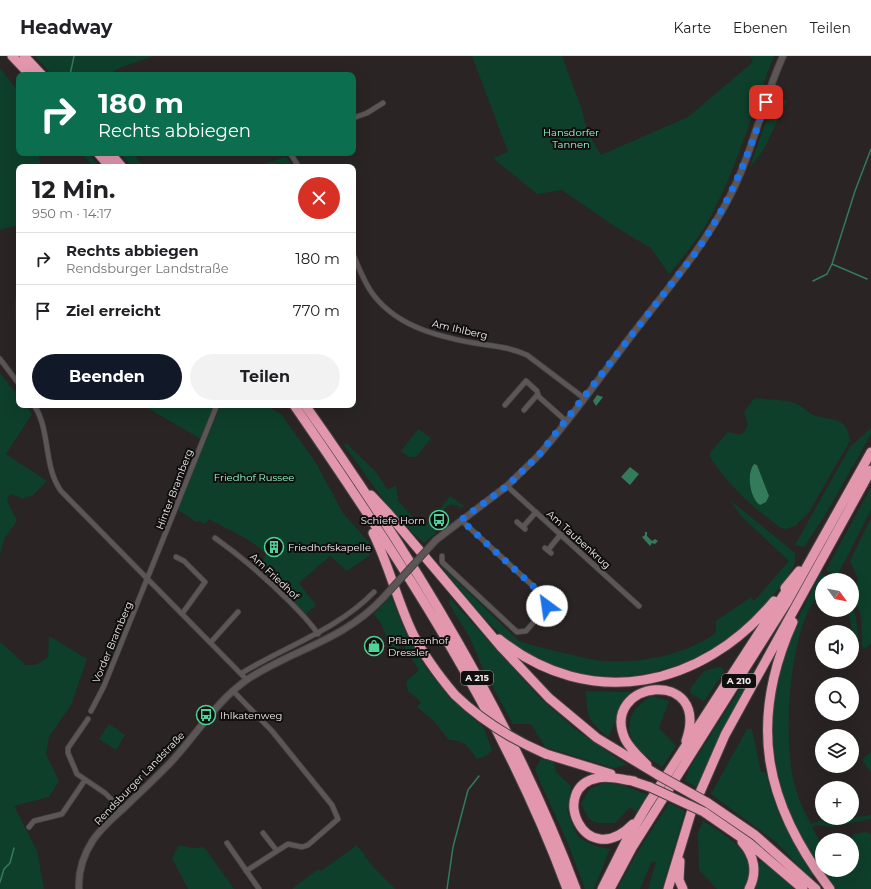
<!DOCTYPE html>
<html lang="de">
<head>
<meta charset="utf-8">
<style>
  body { margin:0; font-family:Montserrat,sans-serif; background:#f2f2f2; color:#202124; height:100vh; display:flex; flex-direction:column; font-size:15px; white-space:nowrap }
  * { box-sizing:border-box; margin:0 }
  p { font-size:13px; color:#757577 }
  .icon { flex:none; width:22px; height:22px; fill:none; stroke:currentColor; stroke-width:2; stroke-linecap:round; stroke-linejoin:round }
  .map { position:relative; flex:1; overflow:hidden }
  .sheet { position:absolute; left:16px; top:108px; width:340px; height:244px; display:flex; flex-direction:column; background:#fff; border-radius:8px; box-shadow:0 4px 16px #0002 }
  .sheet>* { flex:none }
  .top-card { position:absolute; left:16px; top:16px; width:340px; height:84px; border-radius:8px; box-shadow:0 4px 16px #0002; background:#0b6e4f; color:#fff; overflow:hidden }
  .needle { width:26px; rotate:123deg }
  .fabs { position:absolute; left:815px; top:517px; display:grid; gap:8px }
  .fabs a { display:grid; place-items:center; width:44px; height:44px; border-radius:50%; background:#fff; box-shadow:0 4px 16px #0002; font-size:20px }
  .pin { position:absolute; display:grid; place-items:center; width:34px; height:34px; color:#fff; margin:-17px; border-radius:8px; box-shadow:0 2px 6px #0006 }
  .me { position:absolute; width:44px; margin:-22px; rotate:329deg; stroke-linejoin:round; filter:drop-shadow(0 0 3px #0008) }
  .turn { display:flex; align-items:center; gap:14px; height:84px; padding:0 16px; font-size:18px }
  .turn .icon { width:52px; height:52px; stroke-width:2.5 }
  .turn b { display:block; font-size:28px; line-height:34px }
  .round { display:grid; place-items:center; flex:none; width:42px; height:42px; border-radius:21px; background:#f2f2f2 }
  .overview { display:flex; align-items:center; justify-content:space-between; height:68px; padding:0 16px }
  h1 { font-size:24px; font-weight:700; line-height:30px }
  .primary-button { display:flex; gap:8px; margin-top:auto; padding:8px 16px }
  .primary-button a { flex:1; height:46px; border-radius:24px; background:#111827; color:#fff; font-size:16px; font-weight:700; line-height:46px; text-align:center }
  .primary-button a+a { background:#f2f2f2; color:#202124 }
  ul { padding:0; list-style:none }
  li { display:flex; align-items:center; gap:12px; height:52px; padding:0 16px; border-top:1px solid #e0e0e0 }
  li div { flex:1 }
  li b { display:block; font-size:15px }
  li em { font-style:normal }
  header { display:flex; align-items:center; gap:24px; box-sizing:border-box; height:56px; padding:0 20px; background:#fff; border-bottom:1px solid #e0e0e0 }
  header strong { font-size:19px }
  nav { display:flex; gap:22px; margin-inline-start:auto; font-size:14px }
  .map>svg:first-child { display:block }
</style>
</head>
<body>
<header>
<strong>Headway</strong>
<nav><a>Karte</a><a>Ebenen</a><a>Teilen</a></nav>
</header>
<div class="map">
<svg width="871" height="833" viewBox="0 0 871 833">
  <rect width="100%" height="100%" fill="#2a2425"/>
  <path fill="#0e3f2b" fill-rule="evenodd" d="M 35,0 L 153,0 L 117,13 L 108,19 L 52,19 Z
    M 472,0 L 562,0 L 581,51 L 588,77 L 601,99 L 688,61 L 753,6 L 750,0 L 774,0 C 753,52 739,106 713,156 C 702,178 685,199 669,218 L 651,192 L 617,172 L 562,134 L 537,138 L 493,102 L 508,96 Z
    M 0,12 L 19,36 L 19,97 L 37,97 L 39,100 L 41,111 L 19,111 L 19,169 L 0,174 Z
    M 775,40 L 787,45 L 764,93 L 749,113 Z
    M 82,97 L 88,97 L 100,111 L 93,111 Z
    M 120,97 L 132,97 L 144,111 L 132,111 Z
    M 286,101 L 293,111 L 253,111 Z
    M 15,241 L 19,244 L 19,270 L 15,263 Z
    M 0,317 L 19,341 L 19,349 L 25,349 L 32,358 L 6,398 L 47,425 L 32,440 L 26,441 L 24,443 L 10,438 L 7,445 L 17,465 L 4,483 L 0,499 Z
    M 757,342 C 770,344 785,343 797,348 C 803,351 807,356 813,359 C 831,365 847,359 850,385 L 809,456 L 795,470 L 786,473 L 781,472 C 753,452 729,430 710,401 L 710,397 L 728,376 L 740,379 L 744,376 L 748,369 L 744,356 L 753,344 ZM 754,408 L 757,409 L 769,441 L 758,447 C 752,437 745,419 754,408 Z
    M 142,349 L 215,349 L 201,383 Z
    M 221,349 L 265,349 L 281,358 L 316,407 L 343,457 L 371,489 L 369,500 L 347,515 L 330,500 L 299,527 L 316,549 L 306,558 L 260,512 L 266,498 C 253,484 227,473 209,463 L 205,468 L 199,465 L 196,466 L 177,453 Z
    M 871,372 L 871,378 L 827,456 L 804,491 L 795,489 L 850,391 Z
    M 418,373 L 431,382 L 416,401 L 409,401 L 401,395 Z
    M 346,387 L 375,415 L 388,434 L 396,429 L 398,445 L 414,462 L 428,468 L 450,440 L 464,450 L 461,452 C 451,444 443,451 440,461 L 438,461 L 436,477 L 424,487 C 392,460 369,423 344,389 Z
    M 871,431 L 871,454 L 836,522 L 826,514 Z
    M 730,444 L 795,497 C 795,501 795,508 793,511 C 783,531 758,556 742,571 C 676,628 583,639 511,586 C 483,566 460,532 437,506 L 519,585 C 534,590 548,593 564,597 C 576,599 590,604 602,605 C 640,608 685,599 716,577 L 716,565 L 751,541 L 754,545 L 789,505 L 741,460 Z
    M 871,462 L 871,588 L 864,593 L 862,591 L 861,560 L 853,540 L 858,523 L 850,505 Z
    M 821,517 L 830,524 L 822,524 L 822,535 C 789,566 784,674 792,717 C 795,735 802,752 811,768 L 824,763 L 836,764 L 871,759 L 871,763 L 832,771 L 817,769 L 812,771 L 822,790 L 822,814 L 852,814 L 852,784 L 849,784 L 854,778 L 866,776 L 871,778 L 871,833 L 836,833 C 783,765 759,695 781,609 C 789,577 806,546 821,517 Z
    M 391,540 L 406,578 L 427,613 L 450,642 L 484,672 L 492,694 L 486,700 L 477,703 C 470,692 463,683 449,684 L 433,664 L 417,651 L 421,646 L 408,635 L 406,626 L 419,614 L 403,589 L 393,596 L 381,568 L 374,558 Z
    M 450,542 L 540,642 L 575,673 L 627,709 L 614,712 L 545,691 L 531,668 L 513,668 L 483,613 L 470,582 L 451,551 L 449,546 Z
    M 852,550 L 856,561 L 859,589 L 855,591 L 848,554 L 852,554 Z
    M 49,580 L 87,603 L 71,649 L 49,681 L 46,698 L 59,725 L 49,741 L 14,750 L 37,795 L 44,833 L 0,833 L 0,586 L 26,609 L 36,609 L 48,601 Z
    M 720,611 L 725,615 L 704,645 L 691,638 L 690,633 L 704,615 Z
    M 752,614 L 753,616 L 697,731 L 685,725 L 689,713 Z
    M 586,635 L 631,636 L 620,654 L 608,681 C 588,664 587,662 586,635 Z
    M 652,640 L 669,645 L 659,672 L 676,690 L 662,711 C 653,705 642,699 635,689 C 622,668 633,650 652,640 Z
    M 109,668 L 125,679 L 116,694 L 99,683 Z
    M 747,673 L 752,673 L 761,716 L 765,716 L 778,757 L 814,819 L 810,822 L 776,786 L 711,738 Z
    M 871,696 L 871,716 L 862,704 Z
    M 541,702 L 554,706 L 556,716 L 571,730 L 567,755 L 578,781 L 595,790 L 610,793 L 594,833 L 585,833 L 569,790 L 535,714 Z
    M 604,727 L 622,729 L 648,739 L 636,756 L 630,751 L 615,767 C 594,768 589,768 581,747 L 591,732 Z
    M 669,747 L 685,755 L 662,833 L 648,833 L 656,806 L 652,805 L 640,833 L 617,833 L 637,797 Z
    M 703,765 C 727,780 764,800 743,833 L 717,833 L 699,814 L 698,777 Z
    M 179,789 L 192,792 L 204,791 L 234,833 L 188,833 L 172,802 Z
    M 357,789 L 373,811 L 395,833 L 292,833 L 318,813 L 321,815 Z
    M 762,804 L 794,833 L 755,833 L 760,816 L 759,806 Z"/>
  <path fill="#337b5a" d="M 597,339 L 603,341 L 596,350 L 593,345 Z
    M 754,408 L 757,409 L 769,440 L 766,446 L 760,449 C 750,442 746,418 754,408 Z
    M 630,411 L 639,418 L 630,429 L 621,421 Z
    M 645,476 L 647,476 L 647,480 L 652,485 L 655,483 L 658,485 L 655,488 L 652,487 L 650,490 L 642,481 L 645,479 Z"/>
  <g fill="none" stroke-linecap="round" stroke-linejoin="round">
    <path stroke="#337b5a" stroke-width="1.5" d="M 70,19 L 74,0
      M 832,208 L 867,223
      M 813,225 L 827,218 L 832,208 L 855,135 L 871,93
      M 0,826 L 4,813 L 10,807 L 14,792
      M 447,833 L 453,791 L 468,734 L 479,720"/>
    <g stroke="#484345" stroke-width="6">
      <path id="minor" d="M 353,62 L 367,57 L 383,47
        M 290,97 L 299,111
        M 353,198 C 358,210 363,223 370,234 C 393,269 435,280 474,287 C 492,290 510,291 527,299 L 584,342
        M 0,303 L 19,328
        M 34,349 C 51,375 43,410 61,435 L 247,624
        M 505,349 L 526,325 L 537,335 L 538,340 L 566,365
        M 524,354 L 538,338
        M 507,430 L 639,550
        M 517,466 L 525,473
        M 523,471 L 536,456
        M 215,482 C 242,501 266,522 290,546 C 300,556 310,566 318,578
        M 545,492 L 551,497
        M 548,494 L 561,478
        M 442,500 L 442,506 L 517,576 L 526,575 L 546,552 L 547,548 L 545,541 L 461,464
        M 176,501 L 184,505 L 205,526 L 182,558
        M 211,586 L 238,556
        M 242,617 C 286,590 337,574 374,536
        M 233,635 L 272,675 L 332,749 L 338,763 L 308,789 L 302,791 L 288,788 L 246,815
        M 91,655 L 104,630 L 217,349
        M 88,663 L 68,692 L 68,697 L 77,718 L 105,737 L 122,754
        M 29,771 L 34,765 L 62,758 L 85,724
        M 263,777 L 277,795
        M 227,787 L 259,833"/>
    </g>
    <g stroke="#484345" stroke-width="8">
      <path id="tertiary" d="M 436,484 L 507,430 L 538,400 C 571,363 601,320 631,280 C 665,236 703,192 729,142 C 753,96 762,46 783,0
        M 79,833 C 78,816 84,798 93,784 C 102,771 113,762 124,752 C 140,736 157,721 172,705 C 197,678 217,644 248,623 C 294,593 342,585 382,543"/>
    </g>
    <g stroke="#484345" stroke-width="11">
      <path id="motorway" d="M 12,0 L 30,19
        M 24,0 L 42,19
        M 98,97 L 110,111
        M 110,97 L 122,111
        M 294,349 C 399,501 503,659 567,833
        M 305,349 C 411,499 511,660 576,833
        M 371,439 L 387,456 L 502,592 L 549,642 L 597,682 L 658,719
        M 373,477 C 389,509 397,545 413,578 C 424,600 439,620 455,639
        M 785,532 L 799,515
        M 793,566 C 748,666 764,747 830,833
        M 499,583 C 590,656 702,632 774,545
        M 546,698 L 611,718
        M 647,709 C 639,701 630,693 625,683 C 599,624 712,610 686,685
        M 629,724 L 650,731
        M 708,747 L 755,779 L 816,833
        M 704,756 L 749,787 L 803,833
        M 633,768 C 584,818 548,730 598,722 C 609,719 623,724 634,725
        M 742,786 C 754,799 758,816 749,833
        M 680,805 L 679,824 L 683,833
        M 602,833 L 626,785 L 648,748 L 790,529
        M 610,833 L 633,790 L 787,546 L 871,396
        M 668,833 L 691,757 L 725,679 L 871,414"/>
    </g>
    <use href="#minor" stroke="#5d5657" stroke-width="4.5"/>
    <use href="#tertiary" stroke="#5d5657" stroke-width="6"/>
    <use href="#motorway" stroke="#e297ad" stroke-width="9"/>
    <g stroke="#484345" stroke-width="8" stroke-linecap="butt">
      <path id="tertiary-bridge" d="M 382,543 L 436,484"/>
    </g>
    <g stroke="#484345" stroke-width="11" stroke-linecap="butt">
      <path id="motorway-bridge" d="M 455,639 C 482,665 511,683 546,698
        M 658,719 L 708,747
        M 650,731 L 704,756"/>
    </g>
    <use href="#tertiary-bridge" stroke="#5d5657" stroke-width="6"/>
    <use href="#motorway-bridge" stroke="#e297ad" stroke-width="9"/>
  </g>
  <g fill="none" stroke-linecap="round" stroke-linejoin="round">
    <path stroke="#1a73e8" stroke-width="7" stroke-dasharray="0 12.6" d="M 547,550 L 545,541 L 461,464 L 507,430 L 538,400 L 696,196 C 729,148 748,101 766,46"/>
  </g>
  <defs>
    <g id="bus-ring" transform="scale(1)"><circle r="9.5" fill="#110e0f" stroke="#4ed399" stroke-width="1.5"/><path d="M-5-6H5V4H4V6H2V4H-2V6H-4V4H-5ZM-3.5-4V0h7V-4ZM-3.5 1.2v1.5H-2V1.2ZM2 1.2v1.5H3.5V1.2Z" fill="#4ed399"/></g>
    <g id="building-ring" transform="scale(1)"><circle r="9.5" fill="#110e0f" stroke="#4ed399" stroke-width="1.5"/><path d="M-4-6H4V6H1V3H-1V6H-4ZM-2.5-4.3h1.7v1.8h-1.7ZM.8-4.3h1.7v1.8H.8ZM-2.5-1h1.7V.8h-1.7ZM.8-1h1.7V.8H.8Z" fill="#4ed399"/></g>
    <g id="shop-ring" transform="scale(1)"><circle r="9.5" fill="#110e0f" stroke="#4ed399" stroke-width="1.5"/><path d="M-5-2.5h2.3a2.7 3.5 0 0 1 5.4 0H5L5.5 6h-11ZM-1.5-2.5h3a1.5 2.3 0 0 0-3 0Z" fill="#4ed399"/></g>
  </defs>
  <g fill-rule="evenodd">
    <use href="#bus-ring" x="439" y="464"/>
    <use href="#building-ring" x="274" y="491"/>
    <use href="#shop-ring" x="374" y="590"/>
    <use href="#bus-ring" x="206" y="659"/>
  </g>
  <g text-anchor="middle" stroke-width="4" stroke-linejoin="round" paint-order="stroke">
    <g fill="#110e0f" stroke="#aeaaab" stroke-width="1">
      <rect x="461" y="615" width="32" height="14" rx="3"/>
      <rect x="722" y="618" width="34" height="14" rx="3"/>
    </g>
    <g font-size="9" font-weight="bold" fill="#f1edee">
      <text x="477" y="625">A 215</text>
      <text x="739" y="628">A 210</text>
    </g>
    <g font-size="10" fill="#97fdca" stroke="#110e0f">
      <text x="571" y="80">Hansdorfer<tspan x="571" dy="12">Tannen</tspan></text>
      <text x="254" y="425">Friedhof Russee</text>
    </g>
    <g font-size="10" fill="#f1edee" stroke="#110e0f">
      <text transform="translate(460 273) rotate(13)" y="4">Am Ihlberg</text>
      <text transform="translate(174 433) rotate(-69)" y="4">Hinter Bramberg</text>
      <text transform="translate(579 483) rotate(42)" y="4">Am Taubenkrug</text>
      <text transform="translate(275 520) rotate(43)" y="4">Am Friedhof</text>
      <text transform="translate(112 586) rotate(-67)" y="4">Vorder Bramberg</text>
      <text transform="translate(139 722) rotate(-46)" y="4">Rendsburger Landstraße</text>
    </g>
    <g font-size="10" fill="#f1edee" stroke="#110e0f" text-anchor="start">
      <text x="425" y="468" text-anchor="end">Schiefe Horn</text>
      <text x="288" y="495">Friedhofskapelle</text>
      <text x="388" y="588">Pflanzenhof<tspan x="388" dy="12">Dressler</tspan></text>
      <text x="220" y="663">Ihlkatenweg</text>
    </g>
  </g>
</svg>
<div class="fabs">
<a><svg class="needle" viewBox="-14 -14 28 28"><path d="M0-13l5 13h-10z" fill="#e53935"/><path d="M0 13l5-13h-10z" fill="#757577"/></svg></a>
<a><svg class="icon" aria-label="sound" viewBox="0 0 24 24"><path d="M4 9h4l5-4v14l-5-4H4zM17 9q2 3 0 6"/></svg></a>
<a><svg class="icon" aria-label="search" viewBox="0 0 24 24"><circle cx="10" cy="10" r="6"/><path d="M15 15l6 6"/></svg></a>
<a><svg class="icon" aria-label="layers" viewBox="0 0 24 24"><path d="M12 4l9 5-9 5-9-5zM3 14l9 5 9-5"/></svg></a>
<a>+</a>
<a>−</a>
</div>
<div class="pin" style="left:766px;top:46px;background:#d93025"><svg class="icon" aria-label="arrive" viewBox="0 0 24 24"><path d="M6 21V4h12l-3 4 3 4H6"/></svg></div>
<svg class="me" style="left:547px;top:550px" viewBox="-20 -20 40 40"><circle r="19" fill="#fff"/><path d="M0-13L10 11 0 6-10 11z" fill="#1a73e8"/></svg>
<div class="top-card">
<div class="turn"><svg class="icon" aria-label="right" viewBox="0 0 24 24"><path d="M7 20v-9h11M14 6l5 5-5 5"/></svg><div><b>180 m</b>Rechts abbiegen</div></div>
</div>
<section class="sheet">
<div class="overview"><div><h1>12 Min.</h1><p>950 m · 14:17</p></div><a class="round" style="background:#d93025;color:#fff"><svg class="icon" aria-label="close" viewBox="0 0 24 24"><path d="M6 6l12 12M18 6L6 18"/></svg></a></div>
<ul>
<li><svg class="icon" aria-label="right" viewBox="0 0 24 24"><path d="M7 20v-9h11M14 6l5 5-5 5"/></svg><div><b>Rechts abbiegen</b><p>Rendsburger Landstraße</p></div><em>180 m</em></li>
<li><svg class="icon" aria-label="arrive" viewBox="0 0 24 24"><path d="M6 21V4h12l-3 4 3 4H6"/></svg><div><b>Ziel erreicht</b></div><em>770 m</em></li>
</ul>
<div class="primary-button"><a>Beenden</a><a>Teilen</a></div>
</section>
</div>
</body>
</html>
